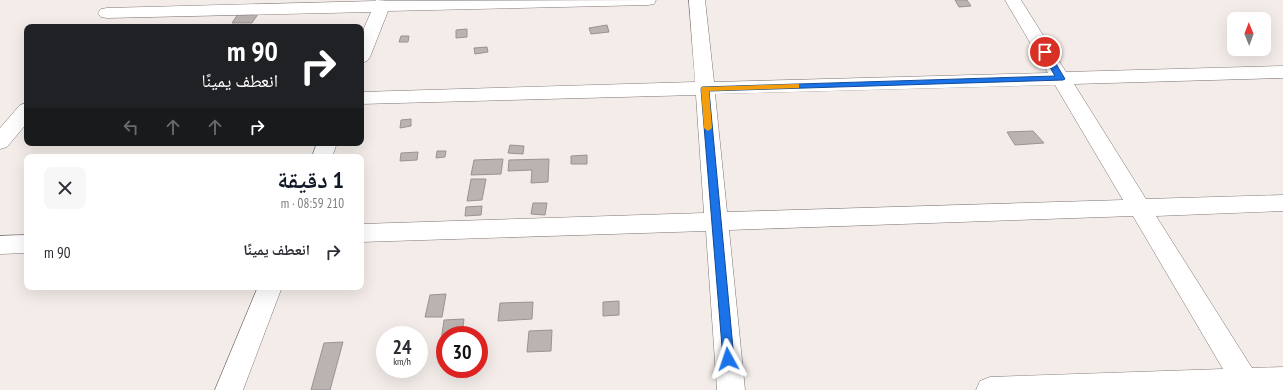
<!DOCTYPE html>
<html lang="ar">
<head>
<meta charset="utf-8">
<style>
  body { margin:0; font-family:"PT Sans Narrow","Noto Naskh Arabic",sans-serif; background:#f7f7f7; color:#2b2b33; direction:rtl; height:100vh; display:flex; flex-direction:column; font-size:15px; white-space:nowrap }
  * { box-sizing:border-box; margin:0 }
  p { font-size:13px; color:#7c7c81 }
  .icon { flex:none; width:22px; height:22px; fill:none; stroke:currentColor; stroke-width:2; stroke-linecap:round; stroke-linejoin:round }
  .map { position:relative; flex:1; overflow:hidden; direction:ltr }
  .side { position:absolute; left:24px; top:154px; width:340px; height:136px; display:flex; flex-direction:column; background:#fff; border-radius:8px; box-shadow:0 4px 16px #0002; direction:rtl }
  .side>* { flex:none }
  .hud { position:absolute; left:24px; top:24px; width:340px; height:122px; border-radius:8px; box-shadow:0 4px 16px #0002; direction:rtl; background:#202124; color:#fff; overflow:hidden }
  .needle { width:26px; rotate:359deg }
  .buttons { position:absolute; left:1227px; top:12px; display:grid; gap:8px }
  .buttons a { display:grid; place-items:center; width:44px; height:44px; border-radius:8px; background:#fff; box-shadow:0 4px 16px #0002; font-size:20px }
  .speed { position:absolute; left:376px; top:326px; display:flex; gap:8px; font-size:20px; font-weight:700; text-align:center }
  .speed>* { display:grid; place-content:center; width:52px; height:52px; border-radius:50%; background:#fff; box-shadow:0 4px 16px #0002; line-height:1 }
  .speed small { font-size:10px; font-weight:400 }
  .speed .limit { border:6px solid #d22; background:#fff; color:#111 }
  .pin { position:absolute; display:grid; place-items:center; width:34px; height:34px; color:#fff; margin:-17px; border:2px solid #fff; border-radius:50%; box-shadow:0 1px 4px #0007 }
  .me { position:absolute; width:44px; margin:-22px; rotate:355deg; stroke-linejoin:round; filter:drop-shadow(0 0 3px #0008) }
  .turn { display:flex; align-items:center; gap:14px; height:84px; padding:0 20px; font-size:18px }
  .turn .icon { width:52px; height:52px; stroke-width:2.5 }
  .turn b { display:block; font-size:28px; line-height:34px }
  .lanes { display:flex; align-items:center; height:38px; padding:0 20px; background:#0003; justify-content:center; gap:20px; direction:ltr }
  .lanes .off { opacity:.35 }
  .round { display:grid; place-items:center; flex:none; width:42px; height:42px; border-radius:8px; background:#f7f7f7 }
  .overview { display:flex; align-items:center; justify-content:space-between; height:68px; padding:0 20px }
  h1 { font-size:24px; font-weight:700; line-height:30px; color:#111827 }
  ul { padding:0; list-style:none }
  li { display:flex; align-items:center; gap:12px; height:60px; padding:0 20px }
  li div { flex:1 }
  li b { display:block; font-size:15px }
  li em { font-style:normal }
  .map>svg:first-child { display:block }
</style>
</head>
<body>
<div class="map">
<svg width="1283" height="390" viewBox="0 0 1283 390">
  <rect width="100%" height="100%" fill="#f3ece9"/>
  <path fill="#bab3b1" stroke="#9a9391" d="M 955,0 L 967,0 L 971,6 L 959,7 Z
    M 238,14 L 258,14 L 252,23 L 232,23 Z
    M 607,25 L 609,32 L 591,34 L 589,28 Z
    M 467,29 L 467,37 L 456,38 L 456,30 Z
    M 401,36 L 409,36 L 408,42 L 399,42 Z
    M 487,47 L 488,52 L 475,54 L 474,48 Z
    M 411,119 L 411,126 L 400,128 L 401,120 Z
    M 1033,131 L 1044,143 L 1015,145 L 1007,132 Z
    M 510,145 L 524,146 L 523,154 L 508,153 Z
    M 437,151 L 446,151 L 445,157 L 436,158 Z
    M 418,152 L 417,160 L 400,161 L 401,153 Z
    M 587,155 L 587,164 L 571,164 L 571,156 Z
    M 503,159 L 501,174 L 471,175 L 474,160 Z
    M 549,159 L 548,182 L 531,183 L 532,170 L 508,171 L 509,160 Z
    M 471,179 L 486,179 L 482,200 L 467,201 Z
    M 533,203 L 547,203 L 545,215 L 531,214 Z
    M 482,206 L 481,215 L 465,216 L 466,207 Z
    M 446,294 L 442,317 L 425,317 L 430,295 Z
    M 619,301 L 619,315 L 603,316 L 603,302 Z
    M 533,302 L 532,319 L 498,321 L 500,303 Z
    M 464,319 L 462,335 L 445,335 L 445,341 L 441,341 L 444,320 Z
    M 552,330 L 551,351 L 527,352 L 529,331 Z
    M 343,342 L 330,390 L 311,390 L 324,343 Z"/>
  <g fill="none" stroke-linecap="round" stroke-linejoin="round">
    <g stroke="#7d7674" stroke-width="1">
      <path id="street" d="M 376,0 L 392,1 L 656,0 L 654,4 L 648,5 L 388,11 L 370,57 L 367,61 L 361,63 L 361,35 L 371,12 L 107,18 L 101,17 L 98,13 L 101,9 L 107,8 L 375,1 Z
        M 689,0 L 705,0 L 714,82 L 1048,73 L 1005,0 L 1021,0 L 1066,72 L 1283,66 L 1283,78 L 1074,84 L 1146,199 L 1283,195 L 1283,211 L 1156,216 L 1252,368 L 1283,367 L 1283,390 L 976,390 L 980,381 L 990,377 L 1223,369 L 1133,216 L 729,230 L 745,390 L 717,390 L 706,231 L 361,242 L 361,224 L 704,213 L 696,95 L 361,104 L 361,92 L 695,82 ZM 1055,85 L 1123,200 L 727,212 L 715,94 Z
        M 27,103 L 27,123 L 7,147 L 0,149 L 0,128 L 20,105 Z
        M 317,143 L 337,143 L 332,157 L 312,157 Z
        M 27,235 L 27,253 L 0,254 L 0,236 Z
        M 258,287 L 282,287 L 243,390 L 215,390 Z"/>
    </g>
    <use href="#street" fill="#fff" fill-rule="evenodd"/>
  </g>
  <path fill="#1a73e8" stroke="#114b97" d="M 1045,50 L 1049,52 L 1065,79 L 1063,80 L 709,91 L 734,359 L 732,363 L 728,364 L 724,363 L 723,359 L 701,89 L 702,87 L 1055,76 L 1041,52 Z"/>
  <path fill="#f59e0b" d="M 797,84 L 799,84 L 799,88 L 709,91 L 712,128 L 708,131 L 704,128 L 701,89 L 702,87 Z"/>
</svg>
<div class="buttons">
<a><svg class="needle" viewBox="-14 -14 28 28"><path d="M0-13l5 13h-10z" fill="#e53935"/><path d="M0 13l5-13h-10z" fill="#7c7c81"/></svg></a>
</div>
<div class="speed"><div>24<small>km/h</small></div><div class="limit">30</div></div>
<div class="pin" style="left:1045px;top:52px;background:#d93025"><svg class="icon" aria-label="arrive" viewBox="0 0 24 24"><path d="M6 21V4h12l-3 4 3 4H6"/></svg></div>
<svg class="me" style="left:728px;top:359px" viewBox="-20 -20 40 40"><path d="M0-17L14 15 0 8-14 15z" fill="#1a73e8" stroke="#fff" stroke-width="4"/></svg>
<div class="hud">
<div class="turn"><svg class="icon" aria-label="right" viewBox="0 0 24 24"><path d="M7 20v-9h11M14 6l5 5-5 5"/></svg><div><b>90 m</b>انعطف يمينًا</div></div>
<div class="lanes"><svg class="icon off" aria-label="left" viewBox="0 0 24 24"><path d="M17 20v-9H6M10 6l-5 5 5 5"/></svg><svg class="icon off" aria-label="ahead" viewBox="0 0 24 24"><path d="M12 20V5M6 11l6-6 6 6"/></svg><svg class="icon off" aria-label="ahead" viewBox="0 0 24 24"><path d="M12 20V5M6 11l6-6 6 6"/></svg><svg class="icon" aria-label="right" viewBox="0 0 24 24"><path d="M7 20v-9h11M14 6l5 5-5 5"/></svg></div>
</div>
<section class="side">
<div class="overview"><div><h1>1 دقيقة</h1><p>210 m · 08:59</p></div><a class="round"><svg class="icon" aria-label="close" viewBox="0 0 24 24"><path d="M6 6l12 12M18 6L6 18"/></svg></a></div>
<ul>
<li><svg class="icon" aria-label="right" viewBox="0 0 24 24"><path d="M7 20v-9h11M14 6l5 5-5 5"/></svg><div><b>انعطف يمينًا</b></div><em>90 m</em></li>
</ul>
</section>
</div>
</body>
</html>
